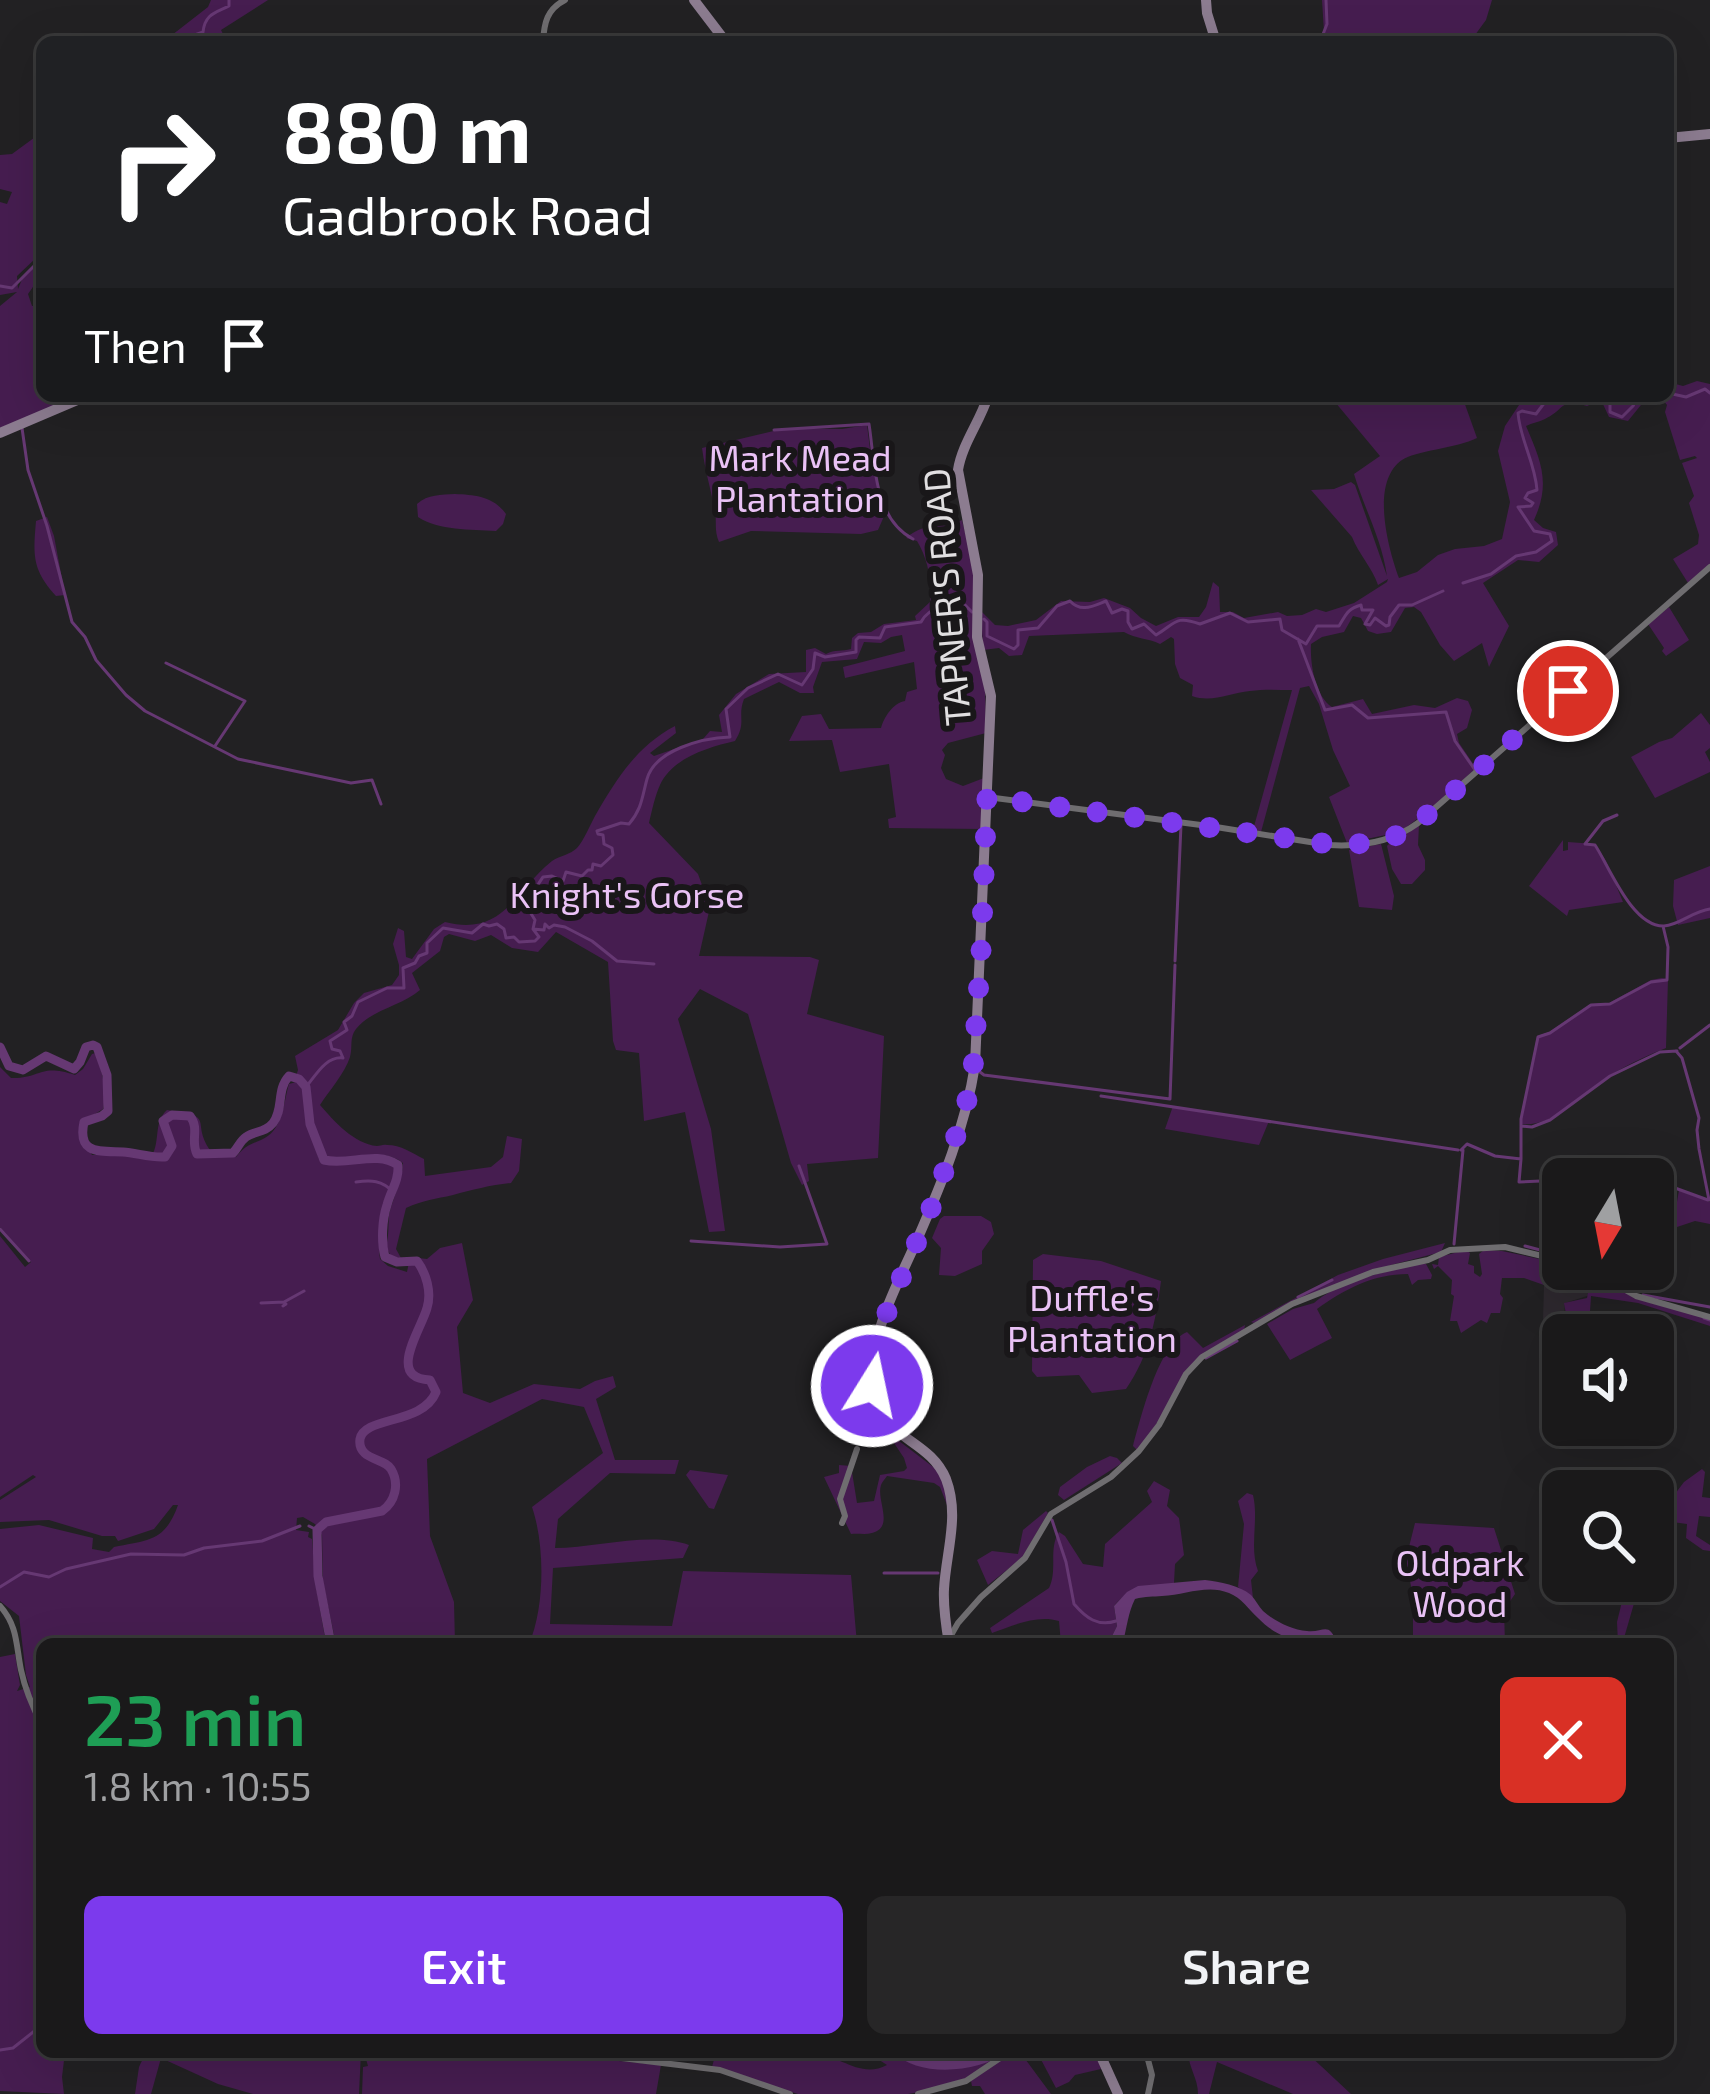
<!DOCTYPE html>
<html lang="en">
<head>
<meta charset="utf-8">
<style>
  body { margin:0; font-family:"Exo 2",sans-serif; background:#272627; color:#f1f3f6; height:100vh; display:flex; flex-direction:column; font-size:45px; white-space:nowrap }
  * { box-sizing:border-box; margin:0 }
  p { font-size:39px; color:#9fa0a2 }
  .icon { flex:none; width:66px; height:66px; fill:none; stroke:currentColor; stroke-width:2; stroke-linecap:round; stroke-linejoin:round }
  .map { position:relative; flex:1; overflow:hidden }
  .sheet { position:absolute; left:36px; top:1638px; width:1638px; height:420px; display:flex; flex-direction:column; background:#1a191a; border-radius:18px; box-shadow:0 12px 48px #0002,0 0 0 3px #383839 }
  .sheet>* { flex:none }
  .guide { position:absolute; left:36px; top:36px; width:1638px; height:366px; border-radius:18px; box-shadow:0 12px 48px #0002,0 0 0 3px #383839; background:#202124; color:#fff; overflow:hidden }
  .needle { width:78px; rotate:190deg }
  .controls { position:absolute; left:1542px; top:1158px; display:grid; gap:24px }
  .controls a { display:grid; place-items:center; width:132px; height:132px; border-radius:18px; background:#1a191a; box-shadow:0 12px 48px #0002,0 0 0 3px #383839; font-size:60px }
  .pin { position:absolute; display:grid; place-items:center; width:102px; height:102px; color:#fff; margin:-51px; border:6px solid #fff; border-radius:50%; box-shadow:0 3px 12px #0007 }
  .me { position:absolute; width:132px; margin:-66px; rotate:10deg; stroke-linejoin:round; filter:drop-shadow(0 0 9px #0008) }
  .turn { display:flex; align-items:center; gap:42px; height:252px; padding:0 48px; font-size:54px }
  .turn .icon { width:156px; height:156px; stroke-width:2.5 }
  .turn b { display:block; font-size:84px; line-height:102px }
  .then { display:flex; align-items:center; height:114px; padding:0 48px; background:#0003; gap:24px; font-size:45px }
  .round { display:grid; place-items:center; flex:none; width:126px; height:126px; border-radius:18px; background:#272627 }
  .overview { display:flex; align-items:center; justify-content:space-between; height:204px; padding:0 48px }
  h1 { font-size:72px; font-weight:600; line-height:90px; color:#1e9e55 }
  .primary-button { display:flex; gap:24px; margin-top:auto; padding:24px 48px }
  .primary-button a { flex:1; height:138px; border-radius:18px; background:#7c3aed; color:#fff; font-size:48px; font-weight:600; line-height:138px; text-align:center }
  .primary-button a+a { background:#272627; color:#f1f3f6 }
  .map>svg:first-child { display:block }
</style>
</head>
<body>
<div class="map">
<svg width="1710" height="2094" viewBox="0 0 1710 2094">
  <rect width="100%" height="100%" fill="#222123"/>
  <path fill="#2e292f" d="M 1544,1285 L 1581,1289 L 1587,1285 L 1590,1295 L 1565,1303 L 1564,1318 L 1543,1320 Z"/>
  <path fill="#461d50" d="M 211,0 L 268,0 L 221,30 L 227,42 L 163,42 L 208,7 Z
    M 1322,0 L 1492,0 L 1486,20 L 1475,35 L 1479,42 L 1321,42 L 1324,32 Z
    M 42,132 L 42,260 L 36,258 L 17,276 L 18,289 L 23,277 L 35,265 L 42,266 L 42,274 L 28,294 L 32,306 L 42,305 L 42,396 L 80,396 L 0,428 L 0,306 L 17,292 L 0,295 L 0,202 L 7,204 L 12,192 L 0,189 L 0,155 L 12,154 Z
    M 1697,381 L 1710,384 L 1710,564 L 1688,583 L 1673,559 L 1698,544 L 1699,535 L 1689,503 L 1694,496 L 1682,463 L 1697,458 L 1695,456 L 1680,460 L 1665,412 L 1667,405 L 1663,400 L 1645,400 L 1628,421 L 1609,417 L 1602,402 L 1598,401 L 1587,406 C 1559,398 1565,410 1545,419 C 1539,422 1532,423 1526,426 C 1541,461 1551,483 1534,520 L 1543,528 L 1556,532 L 1558,545 L 1539,562 L 1518,560 L 1483,583 L 1509,626 L 1489,667 L 1482,643 L 1454,661 L 1440,645 L 1421,612 L 1414,607 L 1405,608 L 1391,632 L 1377,634 L 1368,631 L 1361,618 L 1353,616 L 1344,632 L 1322,637 L 1311,644 C 1310,664 1315,696 1332,707 L 1363,699 L 1372,714 L 1414,705 L 1435,708 L 1457,698 L 1468,701 L 1472,710 L 1467,728 L 1457,734 L 1459,743 L 1476,768 L 1438,803 L 1400,832 L 1347,843 L 1329,797 L 1350,786 L 1333,750 L 1319,704 L 1309,686 L 1300,688 L 1261,832 L 1253,830 L 1292,690 C 1278,690 1264,689 1250,691 C 1230,693 1212,703 1192,696 L 1193,685 L 1180,678 L 1175,664 L 1174,639 L 1171,637 L 1160,644 C 1148,638 1136,639 1124,632 L 1029,636 L 1022,655 L 1009,656 L 999,648 L 983,650 L 981,611 L 995,625 L 1008,626 L 1036,620 L 1061,601 L 1090,602 L 1104,598 L 1130,608 L 1141,618 L 1156,626 L 1178,617 L 1199,617 L 1206,607 L 1213,582 L 1219,587 L 1220,612 L 1233,612 L 1244,618 L 1278,612 L 1287,616 L 1302,615 L 1316,609 L 1326,612 L 1354,603 L 1387,582 L 1388,579 L 1378,585 C 1372,567 1359,555 1352,537 L 1311,490 L 1334,489 L 1351,482 L 1355,485 L 1387,576 C 1382,540 1364,508 1354,474 L 1380,456 L 1330,396 L 1462,396 L 1477,438 C 1457,448 1414,451 1402,460 C 1370,482 1388,548 1399,578 L 1417,572 L 1438,555 L 1455,549 L 1484,546 L 1502,539 L 1510,502 L 1498,451 L 1505,426 L 1519,405 L 1530,396 L 1668,396 L 1668,382 L 1683,386 Z
    M 867,425 L 871,457 L 885,514 L 878,530 L 861,534 L 751,531 L 719,542 C 714,530 717,523 715,511 C 711,490 705,470 702,448 L 786,428 L 842,429 Z
    M 455,494 C 475,495 493,496 506,514 L 503,524 L 496,531 C 470,529 439,531 418,517 L 417,504 C 428,494 441,495 455,494 Z
    M 47,517 L 54,536 L 65,595 L 56,596 C 32,570 33,555 36,521 Z
    M 962,520 C 979,586 986,665 986,733 L 948,743 L 942,750 L 945,755 L 941,768 L 946,779 L 963,786 L 984,778 L 982,829 L 889,828 L 888,819 L 896,817 L 889,764 L 840,772 L 832,740 L 789,741 L 802,716 L 821,714 L 829,729 L 881,728 C 884,717 893,703 905,701 L 907,692 L 917,689 L 914,662 L 845,678 L 843,667 L 905,651 L 902,635 L 891,637 L 881,643 L 864,642 L 857,659 L 822,662 L 813,687 L 814,693 L 800,693 L 779,682 L 744,699 C 737,717 747,722 735,741 C 709,747 672,758 660,785 C 655,796 652,810 649,823 L 698,874 L 710,907 L 699,956 L 810,957 L 819,960 L 807,1014 L 884,1036 L 878,1158 L 807,1164 L 809,1181 L 802,1185 L 791,1163 L 748,1014 L 700,989 L 678,1019 L 711,1129 L 725,1231 L 709,1232 L 685,1112 L 644,1121 L 639,1053 L 616,1050 L 613,1041 L 608,962 L 556,932 L 538,952 L 512,948 L 491,935 L 475,941 L 449,934 L 444,937 L 440,951 L 412,973 L 420,990 C 402,1006 372,1009 356,1029 C 349,1038 353,1046 350,1057 C 345,1073 329,1091 320,1105 C 334,1121 354,1144 377,1146 C 380,1146 383,1144 387,1145 C 401,1145 412,1153 424,1159 L 425,1176 L 491,1167 L 503,1157 L 507,1136 L 522,1139 L 519,1171 L 511,1183 C 491,1185 472,1190 453,1195 C 436,1199 423,1200 406,1208 L 396,1249 L 401,1258 L 391,1256 L 386,1247 C 389,1236 388,1227 389,1215 C 393,1197 402,1182 403,1163 C 379,1144 348,1168 322,1154 L 311,1115 L 310,1089 L 306,1081 L 296,1076 L 298,1070 L 295,1056 L 338,1030 L 354,1003 L 364,993 L 392,985 L 399,975 L 399,965 L 393,944 L 398,928 L 404,931 L 406,957 L 412,959 L 434,929 L 445,922 C 504,937 515,890 552,861 C 559,856 570,855 577,848 C 584,840 590,825 595,816 C 617,778 637,746 675,726 L 676,733 L 650,753 L 654,756 L 703,739 L 710,731 L 722,732 L 719,715 L 736,694 L 769,674 L 806,672 L 806,650 L 815,648 L 826,654 C 835,649 842,652 851,649 L 852,638 L 858,633 L 871,632 L 884,624 L 916,620 L 915,616 L 930,602 C 932,581 928,559 917,541 L 906,538 C 929,519 942,531 962,520 Z
    M 1669,607 L 1689,640 L 1666,656 L 1662,651 L 1664,648 L 1648,624 Z
    M 1701,713 L 1710,725 L 1710,748 L 1705,752 L 1710,762 L 1710,772 L 1655,798 L 1631,757 L 1659,742 L 1672,738 Z
    M 1419,825 L 1418,845 L 1425,860 L 1425,870 L 1412,884 L 1401,884 L 1392,869 L 1387,846 C 1394,838 1409,832 1419,825 Z
    M 1563,840 L 1563,851 L 1568,850 L 1568,842 L 1595,844 L 1606,861 L 1623,902 L 1569,910 L 1567,916 L 1529,886 Z
    M 1381,844 L 1394,896 L 1392,910 L 1359,907 L 1349,850 Z
    M 1710,866 L 1710,918 L 1678,925 L 1673,906 L 1674,880 Z
    M 1662,978 L 1668,979 L 1666,1048 C 1645,1056 1623,1067 1604,1079 C 1579,1097 1553,1128 1520,1124 L 1537,1036 L 1549,1032 L 1591,1004 L 1609,1003 L 1651,980 Z
    M 96,1053 C 102,1070 107,1091 103,1109 L 80,1123 L 79,1135 L 92,1155 L 130,1155 L 149,1160 C 162,1144 152,1123 167,1110 C 218,1117 190,1120 210,1150 L 230,1149 L 236,1157 C 245,1146 249,1145 261,1140 C 283,1131 283,1104 289,1084 L 296,1082 L 305,1089 L 308,1125 L 319,1159 C 344,1173 371,1153 396,1165 C 397,1194 374,1224 380,1259 L 388,1266 L 407,1272 L 410,1257 L 427,1259 L 440,1248 L 462,1243 L 473,1300 L 457,1327 L 463,1393 L 490,1403 L 534,1384 L 580,1389 L 595,1381 L 613,1376 L 616,1387 L 596,1399 L 615,1460 L 679,1460 L 675,1474 L 610,1473 L 558,1519 L 555,1548 C 595,1548 651,1531 689,1545 L 683,1558 L 553,1568 L 550,1624 L 672,1626 L 683,1571 L 851,1575 L 857,1644 L 529,1644 C 545,1607 545,1545 532,1507 L 603,1453 L 584,1407 L 542,1399 L 427,1459 L 430,1536 L 454,1602 L 455,1644 L 336,1644 L 323,1582 L 322,1535 L 315,1524 L 303,1517 L 297,1518 L 296,1530 L 309,1532 L 308,1537 L 312,1539 L 316,1587 L 326,1644 L 42,1644 L 42,2052 L 65,2052 L 62,2077 L 64,2094 L 0,2091 L 0,1657 L 15,1654 L 20,1685 L 17,1691 L 30,1687 L 26,1675 L 19,1616 L 0,1601 L 0,1529 L 39,1525 L 93,1538 L 92,1549 L 109,1552 L 114,1547 C 148,1540 165,1542 178,1505 L 173,1505 L 154,1529 L 118,1541 L 115,1536 L 102,1536 L 49,1520 L 0,1522 L 0,1500 L 36,1477 L 33,1475 L 0,1497 L 0,1236 L 25,1267 L 31,1262 L 0,1227 L 0,1067 L 11,1078 C 41,1079 39,1063 75,1075 L 83,1069 L 92,1054 Z
    M 1173,1106 L 1269,1121 L 1259,1145 L 1165,1129 Z
    M 1679,1190 L 1710,1202 L 1710,1224 L 1695,1221 L 1677,1227 L 1676,1208 Z
    M 944,1216 L 981,1216 L 991,1222 L 994,1234 L 982,1251 L 982,1264 L 955,1276 L 939,1275 L 941,1248 L 932,1238 L 940,1219 Z
    M 1445,1243 L 1441,1252 L 1391,1265 L 1254,1323 L 1251,1322 L 1338,1275 L 1383,1259 Z
    M 1466,1250 L 1470,1253 L 1468,1264 L 1474,1266 L 1474,1273 L 1480,1277 L 1482,1274 L 1479,1254 L 1484,1250 L 1502,1251 L 1563,1264 L 1563,1269 L 1579,1269 L 1593,1277 L 1582,1289 L 1544,1285 L 1524,1278 L 1502,1278 L 1500,1294 L 1503,1298 L 1500,1313 L 1491,1313 L 1487,1323 L 1481,1320 L 1461,1333 L 1457,1321 L 1450,1321 L 1454,1296 L 1451,1294 L 1452,1280 L 1438,1266 L 1434,1269 L 1432,1264 L 1438,1265 L 1439,1257 Z
    M 1043,1254 L 1101,1261 L 1161,1281 C 1156,1320 1149,1356 1126,1389 L 1092,1393 L 1079,1375 L 1037,1377 L 1032,1371 L 1033,1260 Z
    M 1417,1264 L 1426,1264 L 1432,1275 L 1431,1279 L 1418,1280 L 1412,1285 L 1408,1274 C 1373,1274 1345,1289 1317,1309 L 1332,1338 L 1290,1360 L 1267,1324 L 1293,1309 L 1314,1303 C 1341,1280 1383,1273 1417,1264 Z
    M 1597,1281 L 1604,1281 L 1637,1299 L 1710,1319 L 1710,1326 L 1638,1303 L 1591,1296 L 1590,1312 L 1566,1314 L 1564,1303 L 1587,1298 L 1589,1288 Z
    M 1245,1325 L 1244,1330 L 1205,1352 L 1186,1370 L 1160,1419 L 1140,1447 L 1137,1450 L 1133,1446 C 1141,1417 1159,1343 1187,1332 L 1203,1348 Z
    M 886,1431 L 941,1473 L 949,1510 L 940,1487 L 934,1483 L 887,1476 C 885,1479 882,1482 881,1485 C 876,1500 895,1527 872,1533 C 865,1535 858,1533 851,1534 L 824,1477 L 839,1473 L 839,1465 L 851,1466 L 857,1503 L 874,1501 L 880,1475 L 904,1471 L 907,1468 L 904,1458 Z
    M 1110,1456 L 1117,1458 L 1122,1463 L 1064,1500 L 1058,1495 L 1060,1487 L 1087,1467 Z
    M 1702,1469 L 1705,1472 L 1702,1497 L 1710,1498 L 1710,1517 L 1699,1516 L 1696,1536 L 1710,1545 L 1710,1551 L 1703,1550 L 1686,1538 L 1687,1524 L 1672,1522 L 1653,1545 L 1653,1523 L 1684,1482 Z
    M 690,1470 L 728,1475 L 714,1509 L 709,1508 L 686,1475 Z
    M 1154,1481 L 1170,1490 L 1167,1506 L 1179,1518 L 1184,1555 L 1175,1564 L 1174,1583 C 1148,1589 1133,1583 1114,1606 L 1117,1626 L 1108,1644 L 1061,1644 L 1059,1621 C 1037,1614 1012,1626 992,1633 L 990,1628 L 1049,1588 C 1058,1570 1048,1549 1059,1532 L 1065,1536 L 1083,1564 L 1103,1567 L 1105,1544 L 1152,1502 L 1147,1491 Z
    M 1247,1493 L 1253,1495 C 1259,1520 1249,1547 1258,1571 L 1251,1580 L 1253,1598 L 1238,1587 L 1244,1524 L 1238,1501 Z
    M 1046,1511 L 1048,1513 L 1022,1558 L 988,1585 L 977,1560 L 992,1551 L 1018,1554 L 1023,1530 Z
    M 1415,1523 L 1494,1528 L 1515,1594 L 1504,1610 L 1505,1644 L 1413,1644 L 1413,1597 L 1406,1559 Z
    M 1653,1573 L 1661,1579 L 1658,1585 L 1648,1585 L 1643,1598 L 1635,1600 L 1624,1638 L 1634,1638 L 1642,1644 L 1618,1644 L 1617,1622 L 1627,1581 L 1653,1581 Z
    M 146,2052 L 361,2052 L 359,2094 L 253,2094 L 218,2084 L 161,2058 L 151,2094 L 135,2094 L 139,2067 Z
    M 364,2052 L 561,2052 L 587,2058 L 661,2065 L 656,2094 L 362,2094 L 363,2067 L 368,2066 Z
    M 716,2052 C 747,2052 783,2048 814,2052 C 840,2056 861,2079 887,2065 L 867,2052 L 894,2052 C 921,2077 963,2069 997,2059 L 970,2078 L 937,2089 L 908,2094 L 798,2094 L 712,2067 Z
    M 1011,2052 L 1020,2052 L 1051,2094 L 985,2094 L 980,2086 L 972,2086 L 971,2081 Z
    M 1037,2052 L 1096,2052 L 1101,2069 L 1075,2075 L 1069,2082 L 1056,2088 Z
    M 1188,2052 L 1306,2052 L 1351,2094 L 1293,2094 L 1217,2062 L 1209,2094 L 1198,2094 C 1198,2078 1189,2069 1188,2052 Z"/>
  <path fill="#663873" d="M 1205,1580 C 1220,1582 1239,1585 1251,1595 C 1256,1600 1258,1606 1263,1611 C 1274,1621 1292,1630 1307,1631 C 1324,1633 1329,1620 1337,1644 C 1306,1644 1280,1641 1258,1618 C 1248,1609 1242,1598 1229,1593 C 1207,1584 1185,1595 1162,1596 C 1153,1597 1146,1596 1135,1599 C 1128,1613 1127,1627 1123,1642 L 1108,1644 L 1117,1626 L 1114,1606 L 1127,1592 L 1138,1586 Z
    M 894,2052 L 948,2059 L 1006,2052 C 979,2073 917,2078 894,2052 Z"/>
  <g fill="none" stroke-linecap="round" stroke-linejoin="round">
    <path stroke="#663873" stroke-width="3" d="M 192,42 L 192,36 L 203,32 C 205,14 215,13 229,6 L 229,0
      M 1320,42 L 1327,24 L 1326,0
      M 0,286 L 12,288 L 39,261 L 36,244 L 42,232
      M 1668,393 L 1686,397 L 1705,389 L 1710,393
      M 1575,396 L 1588,401 L 1593,396
      M 1610,396 L 1610,412 L 1622,417 L 1633,406 L 1638,396
      M 22,428 L 28,470 L 47,526 L 72,622 L 85,637 L 96,660 L 126,695 L 145,711 L 238,759 L 351,783 L 372,780 L 381,804
      M 774,430 L 869,424 C 875,462 873,518 913,539
      M 1463,583 L 1491,574 L 1516,556 L 1536,552 L 1552,541 L 1550,534 L 1534,531 L 1518,507 L 1531,506 L 1533,503 L 1525,498 L 1528,493 L 1537,490 C 1535,462 1520,440 1518,413 L 1522,411 L 1536,414 L 1545,402 L 1557,403 L 1565,396
      M 984,619 L 987,622 L 987,636 L 1014,649 L 1018,645 L 1018,630 L 1038,628 L 1057,606 L 1070,601 C 1081,613 1093,606 1106,601 L 1112,613 L 1122,609 L 1128,611 L 1128,622 L 1132,629 L 1144,624 L 1156,635 C 1176,623 1175,615 1200,624 L 1230,613 L 1248,622 L 1280,619 L 1282,630 L 1306,644 L 1317,626 L 1339,626 C 1346,615 1347,609 1361,605 L 1362,610 L 1373,610 L 1365,624 L 1370,625 L 1375,618 L 1386,626 L 1389,625 L 1390,617 L 1399,605 L 1412,605 L 1443,591
      M 1298,639 L 1325,710 L 1352,705 L 1368,718 L 1446,712 L 1455,741 L 1475,770
      M 166,663 L 245,701 L 215,746
      M 1617,815 L 1603,821 L 1585,844 L 1595,845 C 1609,866 1632,927 1664,926 C 1680,925 1693,911 1710,909
      M 533,929 L 544,930 L 545,924 L 549,928 L 554,925 L 565,927 L 592,941 L 617,961 L 654,964
      M 1175,961 L 1181,825
      M 1680,1048 L 1710,1025
      M 1676,1051 L 1682,1058 L 1699,1118 L 1697,1130 L 1699,1149 L 1709,1200
      M 980,1072 L 984,1075 L 1170,1099 L 1175,965
      M 306,1087 C 316,1075 326,1056 343,1058 L 340,1051 L 332,1049 L 330,1041 L 347,1030 L 344,1022 L 352,1016 L 358,1002 L 387,988 L 404,988 L 403,968 L 415,963 L 419,956 L 427,953 L 427,943 L 443,928 L 472,933 L 483,924 L 489,926 L 497,924 L 504,929 L 506,938 L 514,937 L 519,942 L 535,941 L 539,937 L 533,929 L 535,920 L 530,912 C 535,899 533,890 543,877 L 552,876 L 563,881 L 566,872 L 582,876 L 588,870 L 592,870 L 593,864 L 601,866 L 613,855 L 612,848 L 604,844 L 603,835 L 598,834 L 597,831 L 621,823 L 629,824 C 642,809 642,797 647,779 C 655,750 702,738 730,737 L 726,709 L 748,688 L 778,674 L 802,685 L 813,669 L 815,653 L 825,657 L 856,652 L 856,640 L 859,637 L 880,638 L 885,627 L 921,622 C 927,609 942,609 952,599 L 965,605 L 972,612
      M 1101,1096 L 1458,1150
      M 1521,1126 L 1532,1127 L 1550,1120 L 1610,1076 L 1660,1052 L 1677,1051
      M 1461,1150 L 1467,1144 L 1495,1156 L 1521,1159 L 1519,1182 L 1563,1180
      M 1521,1159 L 1521,1119 L 1538,1037 L 1550,1033 L 1591,1005 L 1610,1004 L 1651,982 L 1667,980 L 1668,947 L 1663,926
      M 1574,1179 L 1623,1175 L 1649,1179
      M 1653,1180 L 1708,1200
      M 356,1182 C 371,1180 382,1180 393,1192
      M 0,1229 L 29,1261
      M 691,1241 L 780,1247 L 827,1244 L 799,1166
      M 1454,1244 L 1463,1150
      M 1525,1246 L 1563,1256
      M 1594,1269 L 1619,1283
      M 1643,1295 L 1710,1307
      M 1298,1297 L 1332,1280
      M 261,1303 L 284,1302 L 304,1291
      M 283,1306 L 286,1304
      M 1704,1318 L 1710,1320
      M 1206,1358 L 1237,1341
      M 1052,1520 L 1066,1562 L 1074,1604 C 1086,1618 1098,1627 1116,1621
      M 309,1526 L 317,1530
      M 884,1573 L 938,1573
      M 0,1587 L 24,1572 L 49,1577 L 66,1569 L 131,1554 L 184,1555 L 204,1548 L 262,1541 L 300,1526
      M 0,2050 L 13,2048 L 42,2025"/>
    <path stroke="#663873" stroke-width="9" d="M 0,1047 L 9,1066 L 23,1070 L 46,1056 L 74,1069 L 80,1062 L 86,1047 L 93,1045 L 97,1047 L 107,1075 L 108,1111 L 102,1116 L 84,1122 C 77,1155 100,1151 123,1152 C 137,1153 150,1158 165,1157 L 172,1146 L 163,1121 L 172,1115 L 190,1116 C 200,1129 190,1141 197,1154 L 233,1153 C 238,1148 240,1141 246,1137 C 254,1131 265,1133 273,1123 C 284,1109 276,1090 289,1076 L 299,1079 L 306,1087 L 310,1124 L 324,1160 C 349,1166 376,1150 398,1165 C 399,1181 391,1190 387,1205 C 382,1220 381,1242 385,1257 L 397,1262 L 417,1261 C 426,1273 432,1292 427,1308 C 421,1330 386,1378 430,1380 L 436,1392 C 423,1425 364,1416 360,1439 C 357,1460 385,1458 391,1469 C 400,1484 395,1502 382,1511 L 326,1522 L 317,1530 L 318,1576 L 331,1644"/>
    <path stroke="#6f6d70" stroke-width="6" d="M 543,42 C 544,23 547,9 565,0
      M 987,797 L 1216,827 L 1329,845 C 1361,847 1392,842 1418,823 L 1710,567
      M 1588,1269 L 1636,1296 L 1710,1317
      M 842,1523 L 845,1516 L 840,1499 L 857,1449
      M 0,1606 C 18,1626 16,1646 21,1670 C 25,1689 33,1708 42,1725
      M 950,1637 L 958,1623 L 981,1597 L 1025,1558 L 1051,1514 L 1111,1477 L 1139,1451 L 1159,1425 L 1186,1374 L 1202,1357 L 1292,1304 L 1373,1272 L 1428,1260 L 1450,1250 L 1505,1247 L 1563,1261
      M 572,2052 L 720,2070 L 790,2094
      M 1146,2052 L 1152,2075 L 1148,2094
      M 918,2094 L 966,2081 L 1009,2052"/>
    <path stroke="#8c7c90" stroke-width="10" d="M 694,0 L 726,42
      M 1206,0 L 1207,13 L 1216,42
      M 1668,138 L 1710,134
      M 0,433 L 87,396
      M 949,1644 C 946,1626 943,1607 944,1589 C 946,1552 960,1516 946,1479 C 927,1433 868,1440 872,1370 C 875,1324 899,1281 917,1240 C 941,1185 966,1125 975,1065 L 991,696 L 977,637 L 978,575 L 958,470 C 962,444 980,422 988,396
      M 1099,2052 L 1118,2094"/>
  </g>
  <g fill="none" stroke-linecap="round" stroke-linejoin="round">
    <path stroke="#7c3aed" stroke-width="21" stroke-dasharray="0 37.8" d="M 872,1386 L 874,1354 L 889,1306 L 929,1214 L 951,1152 L 972,1084 L 981,952 L 987,797 L 1344,846 L 1390,839 L 1418,823 L 1568,691"/>
  </g>
  <g text-anchor="middle" stroke-width="12" stroke-linejoin="round" paint-order="stroke">
    <g font-size="36" fill="#eac2f6" stroke="#191719">
      <text x="800" y="471">Mark Mead<tspan x="800" dy="41">Plantation</tspan></text>
      <text x="627" y="908">Knight's Gorse</text>
      <text x="1092" y="1311">Duffle's<tspan x="1092" dy="41">Plantation</tspan></text>
      <text x="1460" y="1576">Oldpark<tspan x="1460" dy="41">Wood</tspan></text>
    </g>
    <g font-size="36" fill="#e1dfe1" stroke="#191719">
      <text transform="translate(947 597) rotate(-95)" y="13">TAPNER'S ROAD</text>
    </g>
  </g>
</svg>
<div class="controls">
<a><svg class="needle" viewBox="-14 -14 28 28"><path d="M0-13l5 13h-10z" fill="#e53935"/><path d="M0 13l5-13h-10z" fill="#9fa0a2"/></svg></a>
<a><svg class="icon" aria-label="sound" viewBox="0 0 24 24"><path d="M4 9h4l5-4v14l-5-4H4zM17 9q2 3 0 6"/></svg></a>
<a><svg class="icon" aria-label="search" viewBox="0 0 24 24"><circle cx="10" cy="10" r="6"/><path d="M15 15l6 6"/></svg></a>
</div>
<div class="pin" style="left:1568px;top:691px;background:#d93025"><svg class="icon" aria-label="arrive" viewBox="0 0 24 24"><path d="M6 21V4h12l-3 4 3 4H6"/></svg></div>
<svg class="me" style="left:872px;top:1386px" viewBox="-20 -20 40 40"><circle r="17" fill="#7c3aed" stroke="#fff" stroke-width="3"/><path d="M0-11L8 9 0 5-8 9z" fill="#fff"/></svg>
<div class="guide">
<div class="turn"><svg class="icon" aria-label="right" viewBox="0 0 24 24"><path d="M7 20v-9h11M14 6l5 5-5 5"/></svg><div><b>880 m</b>Gadbrook Road</div></div>
<div class="then">Then<svg class="icon" aria-label="arrive" viewBox="0 0 24 24"><path d="M6 21V4h12l-3 4 3 4H6"/></svg></div>
</div>
<section class="sheet">
<div class="overview"><div><h1>23 min</h1><p>1.8 km · 10:55</p></div><a class="round" style="background:#d93025;color:#fff"><svg class="icon" aria-label="close" viewBox="0 0 24 24"><path d="M6 6l12 12M18 6L6 18"/></svg></a></div>
<div class="primary-button"><a>Exit</a><a>Share</a></div>
</section>
</div>
</body>
</html>
